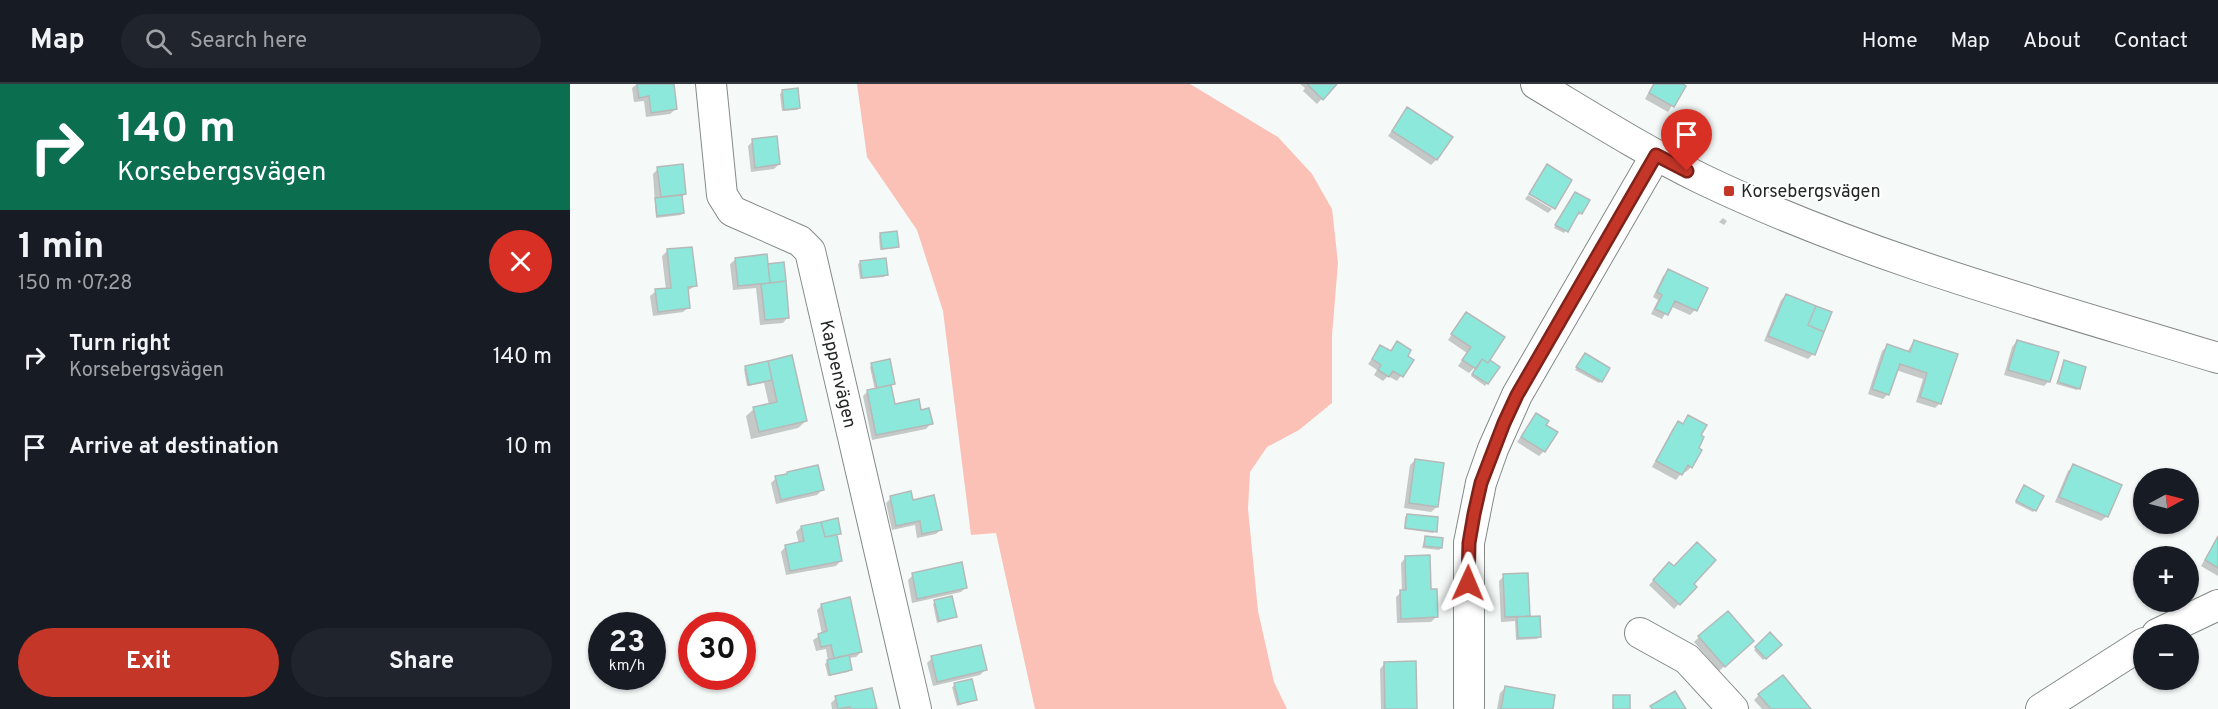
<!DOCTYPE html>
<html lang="en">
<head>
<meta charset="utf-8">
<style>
  body { margin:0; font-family:Overpass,sans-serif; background:#20242c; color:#f1f3f6; height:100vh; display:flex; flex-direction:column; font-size:22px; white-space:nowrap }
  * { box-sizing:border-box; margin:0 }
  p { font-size:20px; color:#9ea1a6 }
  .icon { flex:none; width:33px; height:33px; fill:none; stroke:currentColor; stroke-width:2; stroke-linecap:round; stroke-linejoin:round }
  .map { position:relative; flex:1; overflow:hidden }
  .sheet { display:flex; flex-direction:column; background:#171b24; width:570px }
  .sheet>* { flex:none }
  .guide { background:#0b6e4f; color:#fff; overflow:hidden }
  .needle { width:39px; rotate:83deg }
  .fabs { position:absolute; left:1563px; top:384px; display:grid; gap:12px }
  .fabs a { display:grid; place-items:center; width:66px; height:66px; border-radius:50%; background:#171b24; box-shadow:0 2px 4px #0004; font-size:30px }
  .speed { position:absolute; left:18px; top:528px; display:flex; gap:12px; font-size:30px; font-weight:700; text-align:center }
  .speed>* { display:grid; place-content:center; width:78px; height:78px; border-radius:50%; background:#171b24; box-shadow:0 2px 4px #0004; line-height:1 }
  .speed small { font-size:15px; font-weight:400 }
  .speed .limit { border:9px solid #d22; background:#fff; color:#111 }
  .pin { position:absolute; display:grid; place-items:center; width:51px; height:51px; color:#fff; margin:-62px -26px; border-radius:50% 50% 50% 0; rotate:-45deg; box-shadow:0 0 6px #0007 }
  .pin .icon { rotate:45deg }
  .me { position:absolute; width:66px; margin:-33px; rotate:1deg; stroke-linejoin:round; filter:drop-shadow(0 0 4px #0008) }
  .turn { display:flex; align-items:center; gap:21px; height:126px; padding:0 18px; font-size:27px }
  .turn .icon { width:78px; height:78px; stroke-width:2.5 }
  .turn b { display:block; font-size:42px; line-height:51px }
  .round { display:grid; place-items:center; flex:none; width:63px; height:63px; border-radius:32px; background:#20242c }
  .summary { display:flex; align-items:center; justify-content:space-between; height:102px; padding:0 18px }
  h1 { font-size:36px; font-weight:700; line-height:45px }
  .cta { display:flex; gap:12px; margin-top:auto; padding:12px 18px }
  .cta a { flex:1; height:69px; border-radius:36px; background:#c33628; color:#fff; font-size:24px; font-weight:700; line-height:69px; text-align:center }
  .cta a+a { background:#20242c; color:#f1f3f6 }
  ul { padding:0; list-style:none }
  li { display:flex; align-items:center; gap:18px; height:90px; padding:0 18px }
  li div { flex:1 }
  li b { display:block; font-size:22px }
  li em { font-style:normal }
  header { display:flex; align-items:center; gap:36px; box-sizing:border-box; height:84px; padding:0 30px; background:#171b24; border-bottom:2px solid #363941 }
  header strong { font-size:28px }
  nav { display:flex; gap:33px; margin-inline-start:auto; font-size:21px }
  .search { width:420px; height:54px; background:#20242c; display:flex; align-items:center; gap:15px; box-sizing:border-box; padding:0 21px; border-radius:33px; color:#9ea1a6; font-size:22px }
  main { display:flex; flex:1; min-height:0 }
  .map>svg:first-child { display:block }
</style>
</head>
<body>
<header>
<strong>Map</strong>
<div class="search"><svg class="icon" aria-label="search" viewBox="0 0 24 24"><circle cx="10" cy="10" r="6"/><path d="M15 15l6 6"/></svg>Search here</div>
<nav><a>Home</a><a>Map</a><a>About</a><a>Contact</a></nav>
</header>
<main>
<section class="sheet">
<div class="guide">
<div class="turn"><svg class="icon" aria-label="right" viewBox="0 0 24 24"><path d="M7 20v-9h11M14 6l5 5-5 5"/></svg><div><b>140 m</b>Korsebergsvägen</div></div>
</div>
<div class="summary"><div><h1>1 min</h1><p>150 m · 07:28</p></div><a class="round" style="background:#d93025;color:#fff"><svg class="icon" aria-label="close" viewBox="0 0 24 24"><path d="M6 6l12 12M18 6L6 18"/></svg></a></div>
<ul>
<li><svg class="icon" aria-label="right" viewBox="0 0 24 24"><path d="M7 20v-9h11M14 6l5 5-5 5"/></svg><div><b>Turn right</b><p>Korsebergsvägen</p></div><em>140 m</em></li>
<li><svg class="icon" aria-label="arrive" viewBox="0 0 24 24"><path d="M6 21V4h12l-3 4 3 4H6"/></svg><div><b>Arrive at destination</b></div><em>10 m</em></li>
</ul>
<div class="cta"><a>Exit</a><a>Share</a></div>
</section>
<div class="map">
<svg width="1648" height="625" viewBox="0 0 1648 625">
  <rect width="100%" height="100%" fill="#f5faf9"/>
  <path fill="#fbc0b6" d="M 287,0 L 620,0 L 708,53 L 742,90 L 762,125 L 768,179 L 762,251 L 762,319 L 729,346 L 697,363 L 680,388 L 678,425 L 688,527 L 704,598 L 717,625 L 465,625 L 426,449 L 401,451 L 373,227 L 347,146 L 297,73 Z"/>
  <path fill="#0003" d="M 67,0 L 102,0 L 106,25 L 100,30 L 76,33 L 74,17 L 64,18 L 62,4 Z
    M 730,0 L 765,0 L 747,20 L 733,7 L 735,4 Z
    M 1083,0 L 1110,0 L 1114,2 L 1098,28 L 1075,15 Z
    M 212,8 L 229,24 L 227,26 L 212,27 L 210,10 Z
    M 837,25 L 866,76 L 861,81 L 818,52 Z
    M 183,57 L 209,80 L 204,85 L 181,88 L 178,62 Z
    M 88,85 L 115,110 L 111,114 L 113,128 L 111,131 L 86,134 L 83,90 Z
    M 958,111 L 982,125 L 978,129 L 955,115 Z
    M 1003,112 L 1018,117 L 1011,129 L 1009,131 L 1006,130 L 994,149 L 984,144 Z
    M 1153,134 L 1157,137 L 1154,141 L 1149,138 Z
    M 311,150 L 328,162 L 325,164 L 310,166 L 309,152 Z
    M 97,167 L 125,202 L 117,207 L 119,223 L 113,228 L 83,232 L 80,212 L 86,207 L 96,206 L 92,172 Z
    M 166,175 L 197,183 L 218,233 L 213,239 L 190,241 L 186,204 L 163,206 L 160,180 Z
    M 291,178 L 316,190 L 314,193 L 290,195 L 288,180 Z
    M 1098,187 L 1136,205 L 1125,226 L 1120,231 L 1100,222 L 1092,235 L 1081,230 L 1088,216 L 1083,213 L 1093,192 Z
    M 1216,211 L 1243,270 L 1238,275 L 1194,257 L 1211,216 Z
    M 892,235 L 918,276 L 928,283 L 915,302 L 901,292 L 906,282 L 899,289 L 888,282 L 897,269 L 878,256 Z
    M 1344,257 L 1370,319 L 1365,324 L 1346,318 L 1353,295 L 1326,286 L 1318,310 L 1313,315 L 1298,310 L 1312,267 L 1317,262 L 1337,268 Z
    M 1447,257 L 1479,297 L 1474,302 L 1434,291 L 1442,263 Z
    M 827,259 L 835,273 L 842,276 L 827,297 L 818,292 L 813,297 L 804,291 L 807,286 L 798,280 L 811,263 L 820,268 Z
    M 1015,270 L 1031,297 L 1029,299 L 1005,286 Z
    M 221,273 L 236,337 L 228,344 L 181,355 L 176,332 L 184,325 L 199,321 L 194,299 L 177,302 L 174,285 L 176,283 Z
    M 1494,278 L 1509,304 L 1507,306 L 1486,300 Z
    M 302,280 L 323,300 L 321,302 L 324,322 L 349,327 L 361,339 L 356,345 L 302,356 L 293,312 L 298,307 L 305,306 L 300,283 Z
    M 966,331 L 974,341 L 974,367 L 969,372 L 947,358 Z
    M 1118,333 L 1129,352 L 1121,383 L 1116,388 L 1113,387 L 1106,396 L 1082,383 L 1103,344 L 1108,339 L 1112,341 Z
    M 845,376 L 867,423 L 861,428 L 834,424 L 840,381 Z
    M 1504,382 L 1537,432 L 1531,437 L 1485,418 L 1498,387 Z
    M 217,389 L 252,406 L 247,411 L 206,420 L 201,399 L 206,394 Z
    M 1452,405 L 1465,426 L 1463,428 L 1445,419 Z
    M 321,414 L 342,418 L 371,445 L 366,450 L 347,454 L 345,441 L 322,446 L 316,419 Z
    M 837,431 L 865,447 L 863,449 L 834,445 L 835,433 Z
    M 231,443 L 270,450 L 266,452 L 271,476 L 266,482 L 216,491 L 211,468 L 216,462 L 229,460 L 226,448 Z
    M 1648,453 L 1648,492 L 1631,482 Z
    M 855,454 L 871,464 L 869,466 L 852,464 Z
    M 836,473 L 860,506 L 866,533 L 861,538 L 827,539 L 826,513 L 832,507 L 831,479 Z
    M 1099,480 L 1125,503 L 1104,525 L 1079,501 Z
    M 343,491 L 396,503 L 391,508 L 342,519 L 338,496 Z
    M 956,491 L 959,534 L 969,553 L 967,555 L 946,556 L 945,537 L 931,538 L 929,497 L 934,492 Z
    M 365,518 L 386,533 L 367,539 L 363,520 Z
    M 252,521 L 291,568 L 286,573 L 278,574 L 280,586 L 278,588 L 258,592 L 255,580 L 258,577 L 256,565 L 246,567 L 243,556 L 252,550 L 247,526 Z
    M 1200,551 L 1210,561 L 1193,576 L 1184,566 Z
    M 1129,553 L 1177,562 L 1149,587 L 1124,558 Z
    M 362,574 L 415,586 L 410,591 L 363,602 L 357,579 Z
    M 815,579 L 846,625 L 811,625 L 810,585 Z
    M 385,601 L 406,616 L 387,622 L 382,603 Z
    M 935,604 L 981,625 L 927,625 L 930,609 Z
    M 1189,611 L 1239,625 L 1192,625 L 1184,616 Z
    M 266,614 L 305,625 L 262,625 L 261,619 Z"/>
  <path fill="#8de8dc" stroke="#b5bab9" stroke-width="1.5" d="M 67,0 L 104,0 L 107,25 L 81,29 L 79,12 L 69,14 Z
    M 737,0 L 767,0 L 753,16 Z
    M 1084,0 L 1113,0 L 1116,2 L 1104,23 L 1079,9 Z
    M 228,4 L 230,24 L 214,26 L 212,6 Z
    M 837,23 L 883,53 L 867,76 L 822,47 Z
    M 207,52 L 210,80 L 185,84 L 182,55 Z
    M 113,80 L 116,110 L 91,113 L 87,83 Z
    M 977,80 L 1002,96 L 985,125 L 959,110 Z
    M 1005,108 L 1020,116 L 1012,130 L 1009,128 L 998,148 L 985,141 Z
    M 112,111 L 114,129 L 87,132 L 85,114 Z
    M 327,147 L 329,163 L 312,165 L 310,149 Z
    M 122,163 L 127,202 L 118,203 L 120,224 L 88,228 L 85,205 L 101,204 L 97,165 Z
    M 197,170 L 200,199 L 168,202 L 165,174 Z
    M 316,174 L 318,191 L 292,194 L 290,177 Z
    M 214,178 L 216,197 L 200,199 L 198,180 Z
    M 1098,185 L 1138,204 L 1127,227 L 1105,217 L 1098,231 L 1085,225 L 1092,211 L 1087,208 Z
    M 216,197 L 219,234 L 195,236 L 191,200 Z
    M 1216,210 L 1246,222 L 1238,241 L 1254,248 L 1245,271 L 1198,252 Z
    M 1246,222 L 1262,228 L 1254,248 L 1238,241 Z
    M 896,228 L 935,253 L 918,279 L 912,275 L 906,285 L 892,276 L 901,263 L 881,250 Z
    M 1344,256 L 1388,270 L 1371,320 L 1350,313 L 1357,289 L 1330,280 L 1319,311 L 1302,305 L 1317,260 L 1340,268 Z
    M 1447,256 L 1489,268 L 1480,298 L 1438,286 Z
    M 827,257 L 841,266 L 838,272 L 844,276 L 833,293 L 823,287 L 819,293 L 808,286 L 811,281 L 802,275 L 810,261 L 821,267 Z
    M 1015,269 L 1040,284 L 1032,298 L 1006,283 Z
    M 222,271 L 237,337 L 189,348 L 183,323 L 207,318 L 198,277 Z
    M 320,275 L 325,300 L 307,304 L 301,279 Z
    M 912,275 L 918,279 L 920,276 L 930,283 L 918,300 L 902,290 Z
    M 1494,276 L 1516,283 L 1510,305 L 1488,298 Z
    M 198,277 L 202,296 L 179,301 L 175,282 Z
    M 321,301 L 325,320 L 349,315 L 351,326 L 359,324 L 363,340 L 306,351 L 297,306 Z
    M 966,329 L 979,337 L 976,341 L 988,348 L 975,368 L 951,353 Z
    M 1118,331 L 1137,341 L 1131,351 L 1134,353 L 1129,364 L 1132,366 L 1122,384 L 1118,381 L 1112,391 L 1086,377 L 1108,337 L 1113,340 Z
    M 845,375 L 874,379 L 868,423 L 839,419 Z
    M 1503,380 L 1552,401 L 1538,433 L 1489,413 Z
    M 248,381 L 254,406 L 211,416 L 205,392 L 217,390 L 217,388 Z
    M 1454,401 L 1474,412 L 1466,427 L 1446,417 Z
    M 341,407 L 343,416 L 364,411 L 372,446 L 352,450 L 350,437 L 326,442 L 320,412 Z
    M 837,430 L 868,433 L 867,448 L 835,444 Z
    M 268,434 L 271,450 L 255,453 L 251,438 Z
    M 251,438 L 255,453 L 267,451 L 272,477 L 220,487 L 215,461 L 234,457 L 231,442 Z
    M 855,452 L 873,454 L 872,464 L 854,462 Z
    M 1648,452 L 1648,484 L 1635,476 Z
    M 1127,458 L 1146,476 L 1124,500 L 1127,503 L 1110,521 L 1083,496 L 1099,478 L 1104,482 Z
    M 860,471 L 861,505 L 867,505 L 868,533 L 831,535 L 830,506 L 836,506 L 835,472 Z
    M 392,478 L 397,504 L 347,515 L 342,489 Z
    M 958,489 L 960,532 L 935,533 L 933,490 Z
    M 382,512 L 387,533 L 369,537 L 364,516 Z
    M 280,513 L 292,568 L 264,574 L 261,561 L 251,563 L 248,550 L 257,547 L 251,520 Z
    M 1158,527 L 1184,557 L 1155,583 L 1128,552 Z
    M 970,532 L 971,553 L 948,554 L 947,533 Z
    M 1200,548 L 1212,561 L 1196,575 L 1185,563 Z
    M 411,561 L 417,586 L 367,598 L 361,572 Z
    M 279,571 L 282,586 L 260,591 L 257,576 Z
    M 846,577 L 847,625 L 815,625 L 814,578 Z
    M 1213,591 L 1241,625 L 1201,625 L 1188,610 Z
    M 402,595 L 407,616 L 389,620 L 384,599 Z
    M 935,602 L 985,611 L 983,625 L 931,625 Z
    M 302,604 L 307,625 L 280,625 L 280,623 L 268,625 L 265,612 Z
    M 1105,607 L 1116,625 L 1082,625 L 1080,622 Z
    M 1043,611 L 1060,611 L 1060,625 L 1043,625 Z"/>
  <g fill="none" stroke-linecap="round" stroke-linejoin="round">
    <g stroke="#848988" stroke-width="32">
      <g id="minor">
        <path id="s1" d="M 141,0 L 152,111 L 162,127 L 230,157 L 240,167 L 346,625"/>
        <path d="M 966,0 C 1021,33 1075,67 1132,95 C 1297,174 1474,221 1648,274"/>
        <path d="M 1070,549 L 1117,575 L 1163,625"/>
        <path d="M 1587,550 L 1648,521"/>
        <path d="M 899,622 L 899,459 L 911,399 L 923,365 L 947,311 L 1086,71"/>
        <path d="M 1471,625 L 1574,559"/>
      </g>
    </g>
    <use href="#minor" stroke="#fff" stroke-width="30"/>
  </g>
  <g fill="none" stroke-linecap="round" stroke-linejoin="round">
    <g stroke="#7f231a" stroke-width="15">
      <path id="route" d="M 898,499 L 899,459 L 904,430 L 911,399 L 934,339 L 947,311 L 1086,71 L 1117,87"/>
    </g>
    <use href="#route" stroke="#c33628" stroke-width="10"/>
  </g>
  <rect fill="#c33628" stroke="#fff" stroke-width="2" x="1153" y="101" width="12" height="12" rx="3"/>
  <g text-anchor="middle" stroke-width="4.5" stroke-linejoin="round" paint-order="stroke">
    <g font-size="18" fill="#252727" stroke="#fff" text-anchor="start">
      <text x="1171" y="113">Korsebergsvägen</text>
    </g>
    <g font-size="18" fill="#252727" stroke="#fff">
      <text dy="6" stroke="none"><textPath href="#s1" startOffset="345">Kappenvägen</textPath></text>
    </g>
  </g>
</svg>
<div class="fabs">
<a><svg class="needle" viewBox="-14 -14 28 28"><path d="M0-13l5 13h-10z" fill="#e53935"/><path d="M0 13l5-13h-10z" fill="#9ea1a6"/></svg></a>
<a>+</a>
<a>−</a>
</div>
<div class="speed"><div>23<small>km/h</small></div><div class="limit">30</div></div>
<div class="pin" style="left:1117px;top:87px;background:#d93025"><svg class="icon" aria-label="arrive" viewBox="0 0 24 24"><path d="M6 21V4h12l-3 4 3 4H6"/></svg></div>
<svg class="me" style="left:898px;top:499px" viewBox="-20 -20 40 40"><path d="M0-17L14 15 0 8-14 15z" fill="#c33628" stroke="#fff" stroke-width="4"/></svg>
</div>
</main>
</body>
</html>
